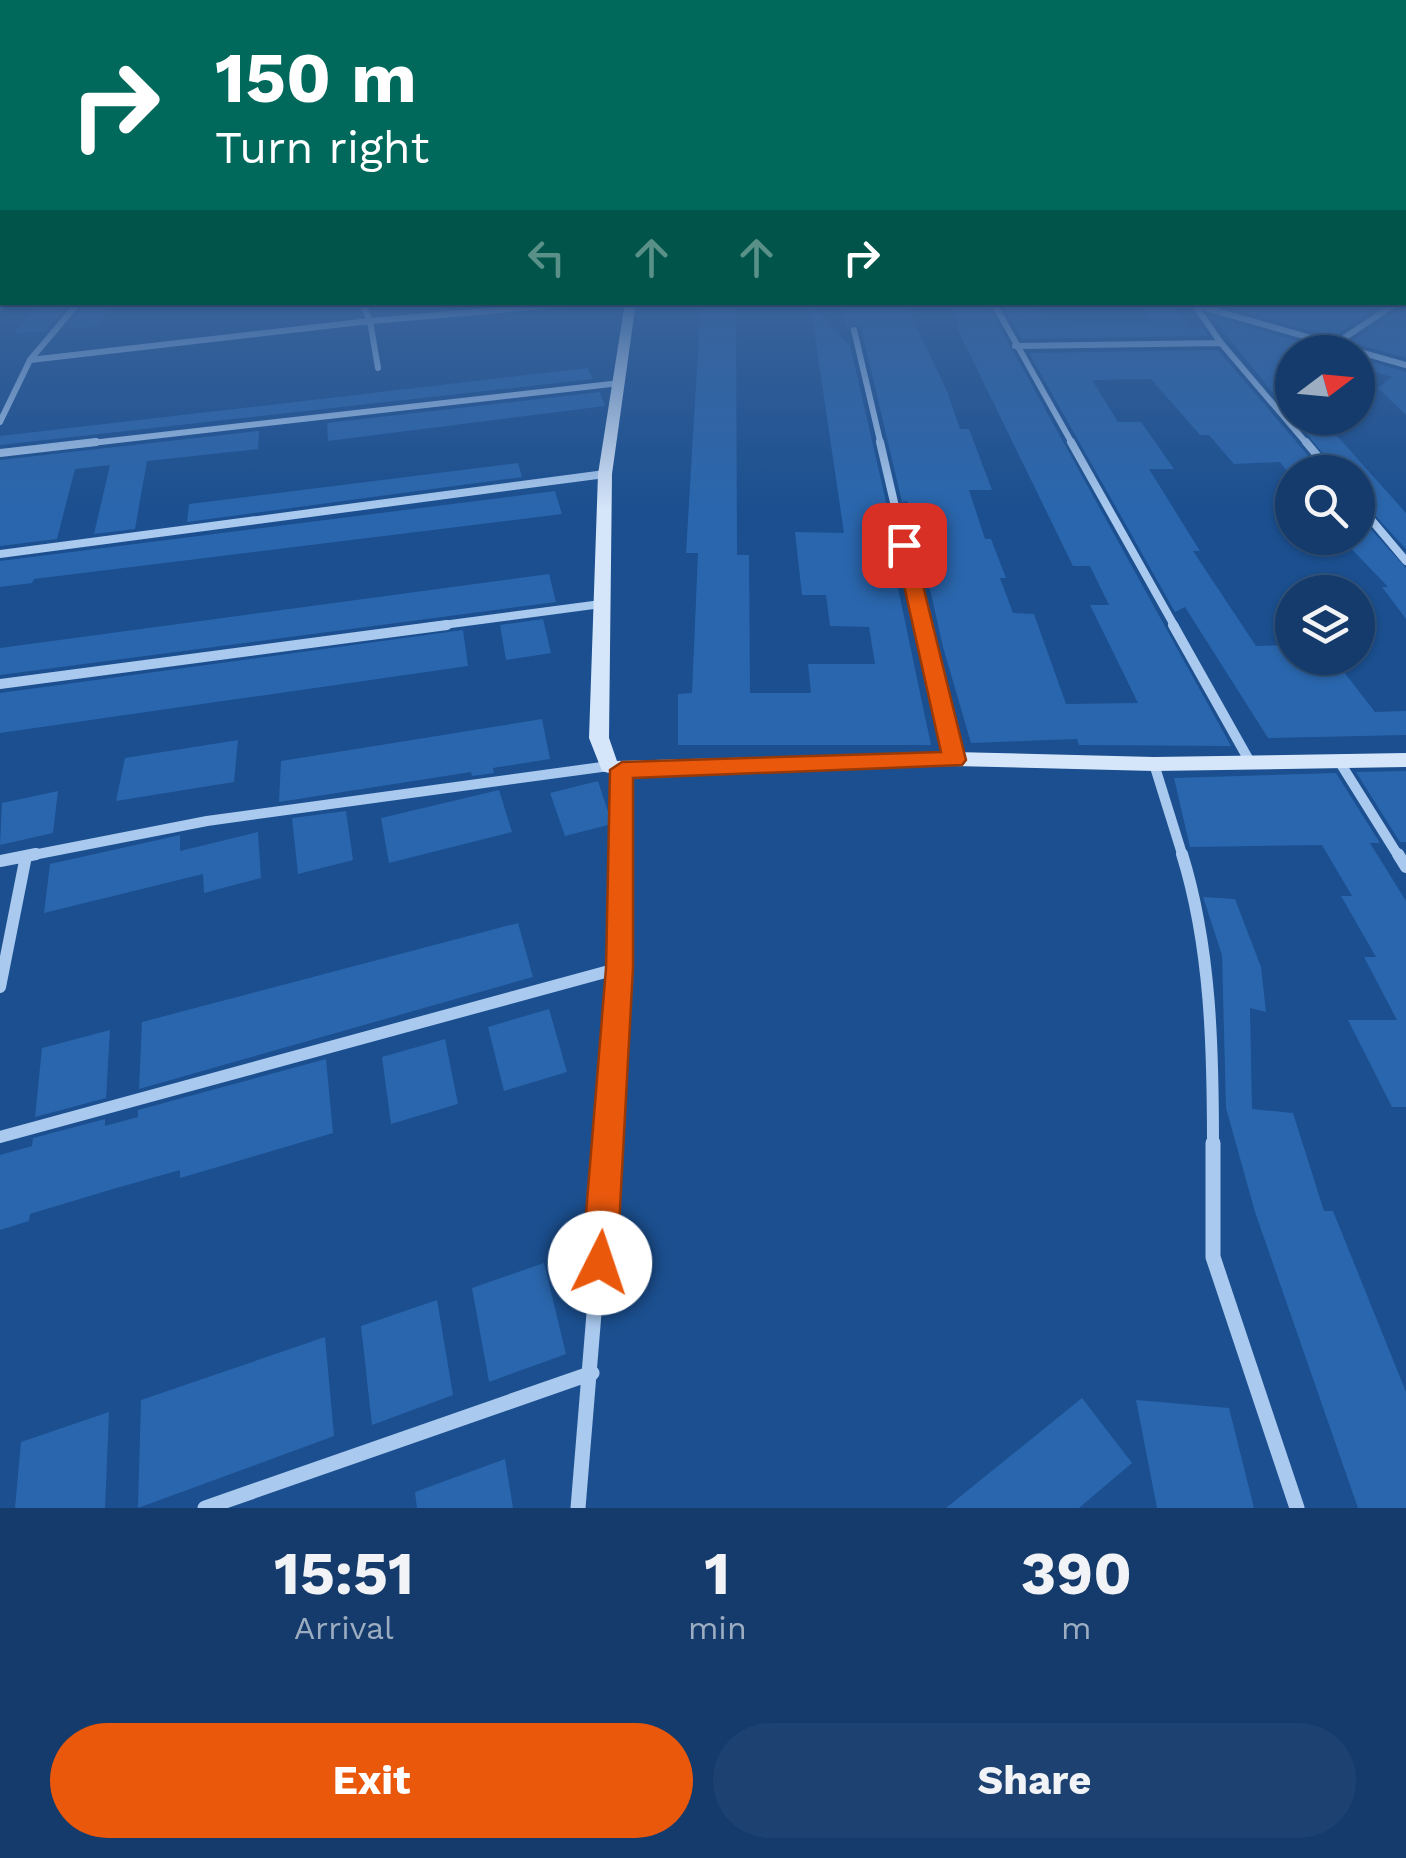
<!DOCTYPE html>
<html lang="en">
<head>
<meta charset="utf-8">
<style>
  body { margin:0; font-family:"Work Sans",sans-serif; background:#1d4271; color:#f1f3f6; height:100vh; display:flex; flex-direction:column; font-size:38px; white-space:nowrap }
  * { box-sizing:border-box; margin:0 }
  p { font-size:32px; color:#9dadc1 }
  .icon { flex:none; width:55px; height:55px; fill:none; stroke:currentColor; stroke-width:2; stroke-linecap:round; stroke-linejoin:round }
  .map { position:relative; height:1508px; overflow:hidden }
  .side { display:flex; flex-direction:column; background:#143b6b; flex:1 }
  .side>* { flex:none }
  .banner { position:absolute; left:0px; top:0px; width:1408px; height:305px; box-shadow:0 2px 8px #0004,0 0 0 2px #33557e; background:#00695c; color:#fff; overflow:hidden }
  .needle { width:65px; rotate:74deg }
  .fabs { position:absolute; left:1275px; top:335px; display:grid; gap:20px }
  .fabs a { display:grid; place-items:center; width:100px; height:100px; border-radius:50%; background:#143b6b; box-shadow:0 2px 8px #0004,0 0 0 2px #33557e; font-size:50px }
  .pin { position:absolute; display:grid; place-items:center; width:85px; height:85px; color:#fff; margin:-42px; border-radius:20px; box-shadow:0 5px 15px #0006 }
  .me { position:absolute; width:110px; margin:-55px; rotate:4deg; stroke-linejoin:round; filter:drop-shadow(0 0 8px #0008) }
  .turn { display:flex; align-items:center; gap:35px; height:210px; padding:0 50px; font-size:45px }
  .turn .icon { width:130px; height:130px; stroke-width:2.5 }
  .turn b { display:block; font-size:70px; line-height:85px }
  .lanes { display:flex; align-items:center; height:95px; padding:0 50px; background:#0003; justify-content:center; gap:50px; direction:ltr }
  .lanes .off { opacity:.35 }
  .eta { display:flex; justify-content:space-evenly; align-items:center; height:170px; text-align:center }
  .eta b { font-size:60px; font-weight:700; line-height:70px }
  .action { display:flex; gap:20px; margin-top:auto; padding:20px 50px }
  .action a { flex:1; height:115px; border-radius:60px; background:#ea580c; color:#fff; font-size:40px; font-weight:700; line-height:115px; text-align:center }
  .action a+a { background:#1d4271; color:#f1f3f6 }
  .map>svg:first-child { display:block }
</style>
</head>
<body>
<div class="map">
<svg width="1406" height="1508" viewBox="0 0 1406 1508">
  <rect width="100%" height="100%" fill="#1b4f8f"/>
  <path fill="#2a66ad" d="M 42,302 L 70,302 L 44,332 L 14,333 Z
    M 86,302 L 114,302 L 96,327 L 66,328 Z
    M 701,302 L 736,302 L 737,555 L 749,555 L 750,693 L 811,693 L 808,664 L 875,664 L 869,627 L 830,626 L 826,595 L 802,595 L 795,532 L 844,533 L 810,302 L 849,345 L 843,302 L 866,302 L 867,307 L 907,307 L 947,391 L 960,429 L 969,429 L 992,490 L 969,490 L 985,539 L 991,539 L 1006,578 L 1000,578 L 1013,613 L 1034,614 L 1066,704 L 1138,703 L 1090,605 L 1109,605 L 1090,566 L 1073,566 L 956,326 L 959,326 L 949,302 L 986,302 L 1231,746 L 1079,745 L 1077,739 L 971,743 L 943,647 L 915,522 L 907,501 L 902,502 L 861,328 L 853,323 L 847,332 L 887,506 L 881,507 L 931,745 L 678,745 L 678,694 L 692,693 L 698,553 L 686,553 Z
    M 1001,302 L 1033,302 L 1044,321 L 1090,322 L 1152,322 L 1140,306 L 1171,306 L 1192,330 L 1200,325 L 1208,336 L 1022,339 Z
    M 1240,302 L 1385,302 L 1333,337 L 1230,308 Z
    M 1406,302 L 1406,358 L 1350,342 L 1402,308 Z
    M 1212,318 L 1214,317 L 1337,352 L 1292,352 L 1292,416 Z
    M 1218,350 L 1322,472 L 1288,472 L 1280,462 L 1234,464 L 1209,435 L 1200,435 L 1151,379 L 1092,380 L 1118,422 L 1141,422 L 1174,469 L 1149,469 L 1200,551 L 1193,551 L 1256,646 L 1292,645 L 1292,658 L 1333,658 L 1375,712 L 1406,711 L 1406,735 L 1268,738 L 1185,607 L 1175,612 L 1029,353 Z
    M 1358,358 L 1406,372 L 1406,415 L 1378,388 L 1392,377 L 1358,367 Z
    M 588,368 L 593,379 L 0,445 L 0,436 Z
    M 600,392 L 605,406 L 328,441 L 327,423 Z
    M 1294,418 L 1312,418 L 1339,438 L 1406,513 L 1406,549 L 1358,497 L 1358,472 L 1338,472 Z
    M 259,431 L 258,449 L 147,461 L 135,529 L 94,534 L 110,465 L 75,469 L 57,539 L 0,546 L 0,460 Z
    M 518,463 L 522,477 L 187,522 L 189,504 Z
    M 555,491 L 562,514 L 34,579 L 32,583 L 0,587 L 0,561 Z
    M 1358,515 L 1406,568 L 1406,619 L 1382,587 L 1388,587 L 1341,538 L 1358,538 Z
    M 549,574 L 556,602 L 0,675 L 0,648 Z
    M 543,619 L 551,653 L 506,660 L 500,625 Z
    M 463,630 L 468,666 L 0,733 L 0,693 Z
    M 542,719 L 550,759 L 493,768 L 494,773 L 472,776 L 471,772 L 279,802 L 281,761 Z
    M 238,740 L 234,782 L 116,801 L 125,758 Z
    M 1406,771 L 1406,842 L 1400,842 L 1356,772 Z
    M 1336,773 L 1380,843 L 1370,843 L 1406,901 L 1406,1107 L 1392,1107 L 1348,1020 L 1397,1020 L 1364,957 L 1376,957 L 1341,896 L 1352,896 L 1322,845 L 1190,847 L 1174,778 Z
    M 598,781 L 612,824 L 565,836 L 550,793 Z
    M 499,790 L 512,832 L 389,863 L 381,818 Z
    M 58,791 L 53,833 L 0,845 L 2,803 Z
    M 346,811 L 353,860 L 298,874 L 292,818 Z
    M 258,832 L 261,878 L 204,893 L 203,874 L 44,913 L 50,864 L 180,835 L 180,851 Z
    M 1203,897 L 1235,899 L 1261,967 L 1266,1012 L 1250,1008 L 1252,1109 L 1293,1113 L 1324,1211 L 1333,1211 L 1406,1392 L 1406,1508 L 1358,1508 L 1255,1212 L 1226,1108 L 1222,955 Z
    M 518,923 L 533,977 L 139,1089 L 142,1022 Z
    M 549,1009 L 567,1072 L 504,1091 L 488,1027 Z
    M 110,1030 L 106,1098 L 35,1117 L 42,1048 Z
    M 445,1039 L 458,1104 L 391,1124 L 382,1057 Z
    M 326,1059 L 333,1133 L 180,1178 L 180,1170 L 113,1189 L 30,1214 L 29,1221 L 0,1230 L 0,1155 L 32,1146 L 33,1138 L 105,1119 L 105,1126 L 138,1117 L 138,1110 Z
    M 544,1263 L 566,1354 L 489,1382 L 472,1288 Z
    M 437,1300 L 453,1395 L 372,1425 L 361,1326 Z
    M 325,1337 L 334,1436 L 138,1508 L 141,1400 Z
    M 1082,1398 L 1132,1463 L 1079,1508 L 946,1508 Z
    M 1136,1400 L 1229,1408 L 1254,1508 L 1157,1508 Z
    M 109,1412 L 105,1508 L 15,1508 L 21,1442 Z
    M 505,1459 L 513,1508 L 417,1508 L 415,1492 Z"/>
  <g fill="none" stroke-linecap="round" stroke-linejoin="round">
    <path stroke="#a9c9ee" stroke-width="6" d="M 362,302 L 370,321 L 378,368
      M 993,302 L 1073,445
      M 1199,302 L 1194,304 L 1221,343 L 1308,445
      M 1195,305 L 1406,365
      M 854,330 L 881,445
      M 1335,344 L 1398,302
      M 1015,346 L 1221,343
      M 30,360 L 370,321 L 594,302
      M 0,422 L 30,360 L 79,302
      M 74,445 L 620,383"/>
    <path stroke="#a9c9ee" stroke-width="8" d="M 880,442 L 923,627
      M 1071,442 L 1175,627
      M 1306,442 L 1331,472
      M 0,453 L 96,442
      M 1358,504 L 1406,561
      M 0,554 L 605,474
      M 428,627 L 601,604"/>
    <path stroke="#a9c9ee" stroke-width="10" d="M 923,625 L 954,759
      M 1173,625 L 1250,762
      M 0,684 L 447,625
      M 1339,761 L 1399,857
      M 1154,764 L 1183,857
      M 23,857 L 207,821 L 609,766
      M 620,857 L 622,770"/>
    <path stroke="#a9c9ee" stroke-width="12" d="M 1182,854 C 1211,947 1213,1049 1213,1145
      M 1398,854 L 1406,867
      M 0,861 L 36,854
      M 0,987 L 26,856
      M 0,1137 L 620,968
      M 608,1145 L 620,854"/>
    <path stroke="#a9c9ee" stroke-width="15" d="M 1213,1143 L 1213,1257 L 1297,1508
      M 205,1508 L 592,1373
      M 578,1508 L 608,1143"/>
    <path fill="#d6e6fa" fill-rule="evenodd" d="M 625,302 L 636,302 L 612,474 L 609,738 L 617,761 L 954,752 L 1154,757 L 1406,753 L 1406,767 L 1154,771 L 954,766 L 622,777 L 602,771 L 589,738 L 598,474 Z"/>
  </g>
  <linearGradient id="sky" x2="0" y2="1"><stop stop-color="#0f2b4f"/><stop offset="0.59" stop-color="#39639b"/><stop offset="1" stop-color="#39639b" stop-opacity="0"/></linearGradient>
  <rect width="1406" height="510" fill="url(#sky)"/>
  <path fill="#ea580c" stroke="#983908" stroke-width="2.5" d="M 904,540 L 913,545 L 966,760 L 962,765 L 633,778 L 633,968 L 617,1263 L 612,1275 L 600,1280 L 587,1275 L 582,1263 L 606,968 L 610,770 L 622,762 L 941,752 L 895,545 Z"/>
</svg>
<div class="fabs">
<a><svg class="needle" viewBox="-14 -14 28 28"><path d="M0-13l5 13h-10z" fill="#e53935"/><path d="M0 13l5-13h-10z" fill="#9dadc1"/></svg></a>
<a><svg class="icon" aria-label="search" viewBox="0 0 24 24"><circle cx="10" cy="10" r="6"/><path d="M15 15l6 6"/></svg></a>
<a><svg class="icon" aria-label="layers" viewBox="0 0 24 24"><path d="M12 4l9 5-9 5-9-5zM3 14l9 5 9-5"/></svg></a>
</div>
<div class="pin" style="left:904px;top:545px;background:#d93025"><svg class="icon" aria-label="arrive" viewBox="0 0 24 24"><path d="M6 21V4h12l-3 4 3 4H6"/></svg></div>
<svg class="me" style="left:600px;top:1263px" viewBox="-20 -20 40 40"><circle r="19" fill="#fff"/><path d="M0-13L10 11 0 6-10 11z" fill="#ea580c"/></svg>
<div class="banner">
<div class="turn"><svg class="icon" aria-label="right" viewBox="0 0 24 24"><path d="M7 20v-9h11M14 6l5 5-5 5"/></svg><div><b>150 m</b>Turn right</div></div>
<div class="lanes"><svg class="icon off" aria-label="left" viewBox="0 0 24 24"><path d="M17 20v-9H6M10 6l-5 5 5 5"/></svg><svg class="icon off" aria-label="ahead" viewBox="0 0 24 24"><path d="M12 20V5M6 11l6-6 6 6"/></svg><svg class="icon off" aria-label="ahead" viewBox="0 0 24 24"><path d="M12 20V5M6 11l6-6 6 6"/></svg><svg class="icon" aria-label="right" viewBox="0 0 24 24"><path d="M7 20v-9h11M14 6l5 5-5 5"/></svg></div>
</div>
</div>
<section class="side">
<div class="eta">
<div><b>15:51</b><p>Arrival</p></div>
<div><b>1</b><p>min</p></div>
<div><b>390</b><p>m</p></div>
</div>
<div class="action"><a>Exit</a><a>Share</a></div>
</section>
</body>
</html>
